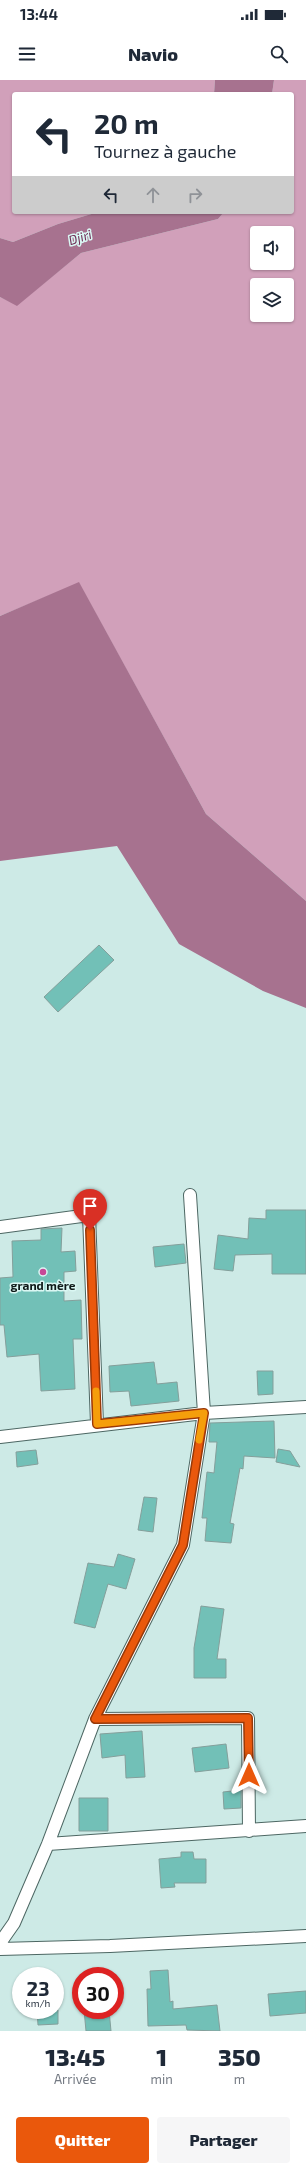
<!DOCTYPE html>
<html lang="fr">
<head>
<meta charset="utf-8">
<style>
  body { margin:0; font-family:"Exo 2",sans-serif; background:#f6f6f7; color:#1f2937; height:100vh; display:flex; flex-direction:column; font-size:15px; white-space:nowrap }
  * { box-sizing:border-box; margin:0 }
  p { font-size:13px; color:#747a83 }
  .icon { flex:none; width:22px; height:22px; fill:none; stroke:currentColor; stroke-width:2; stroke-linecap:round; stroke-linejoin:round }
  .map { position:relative; height:1951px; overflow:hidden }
  .details { display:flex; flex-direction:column; background:#fff; flex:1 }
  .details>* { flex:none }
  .hud { position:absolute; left:12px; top:12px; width:282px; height:122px; border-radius:4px; box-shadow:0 1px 3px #0004; background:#fff; color:#1f2937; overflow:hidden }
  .controls { position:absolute; left:250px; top:146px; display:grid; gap:8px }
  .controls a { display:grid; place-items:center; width:44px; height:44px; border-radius:4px; background:#fff; box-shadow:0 1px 3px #0004; font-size:20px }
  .speed { position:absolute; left:12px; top:1887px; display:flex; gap:8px; font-size:20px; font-weight:700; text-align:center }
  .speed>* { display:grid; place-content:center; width:52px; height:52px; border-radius:50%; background:#fff; box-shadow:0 1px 3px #0004; line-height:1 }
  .speed small { font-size:10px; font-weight:400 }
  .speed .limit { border:6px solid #d22; background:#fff; color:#111 }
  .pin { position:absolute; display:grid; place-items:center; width:34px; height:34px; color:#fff; margin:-41px -17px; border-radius:50% 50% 50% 0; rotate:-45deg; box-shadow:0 0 4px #0007 }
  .pin .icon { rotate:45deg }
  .me { position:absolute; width:44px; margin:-22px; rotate:0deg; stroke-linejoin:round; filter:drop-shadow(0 0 3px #0008) }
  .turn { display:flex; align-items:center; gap:14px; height:84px; padding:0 16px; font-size:18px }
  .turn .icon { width:52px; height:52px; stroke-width:2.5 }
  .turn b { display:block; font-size:28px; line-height:34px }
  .lanes { display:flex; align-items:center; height:38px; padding:0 16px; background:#0003; justify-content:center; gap:20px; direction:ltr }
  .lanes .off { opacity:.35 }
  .eta { display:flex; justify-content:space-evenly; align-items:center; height:68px; text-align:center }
  .eta b { font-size:24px; font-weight:800; line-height:28px }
  .primary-button { display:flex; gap:8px; margin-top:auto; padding:8px 16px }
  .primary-button a { flex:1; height:46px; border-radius:4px; background:#ea580c; color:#fff; font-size:16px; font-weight:800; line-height:46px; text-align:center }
  .primary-button a+a { background:#f6f6f7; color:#1f2937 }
  .status { display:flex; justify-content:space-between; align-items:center; height:28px; padding:0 20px; background:#fff; direction:ltr }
  .status svg { height:11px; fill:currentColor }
  header { display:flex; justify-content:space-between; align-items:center; height:52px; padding:0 16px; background:#fff; font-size:18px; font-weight:800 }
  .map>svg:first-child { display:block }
</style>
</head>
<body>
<div class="status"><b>13:44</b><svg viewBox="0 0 49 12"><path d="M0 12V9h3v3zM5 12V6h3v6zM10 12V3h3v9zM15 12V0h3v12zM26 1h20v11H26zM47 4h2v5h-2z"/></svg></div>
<header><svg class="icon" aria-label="menu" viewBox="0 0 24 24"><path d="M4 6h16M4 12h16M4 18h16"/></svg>Navio<svg class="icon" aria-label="search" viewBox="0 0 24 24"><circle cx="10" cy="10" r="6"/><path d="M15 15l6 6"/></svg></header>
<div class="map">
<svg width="306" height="1951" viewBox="0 0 306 1951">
  <rect width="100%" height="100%" fill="#cdeae6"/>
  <path fill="#d1a0ba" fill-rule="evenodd" d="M 0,0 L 215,0 L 214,14 L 14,14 L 14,132 L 98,132 L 58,144 L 13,162 L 0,158 Z
    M 274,0 L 306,0 L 306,821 L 206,734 L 79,503 L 0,536 L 0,217 L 17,225 L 81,173 L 218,139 L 224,132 L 292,132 L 292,14 L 272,14 ZM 257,153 L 287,153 L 287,183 L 257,183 ZM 257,205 L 287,205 L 287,235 L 257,235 Z"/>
  <path fill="#a7728f" d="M 215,0 L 274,0 L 272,14 L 214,14 Z
    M 98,132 L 224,132 L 218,139 L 81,173 L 17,226 L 0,217 L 0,158 L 13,162 L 58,144 Z
    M 79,502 L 206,734 L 306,821 L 306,928 L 263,911 L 179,864 L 117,766 L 0,781 L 0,536 Z"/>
  <path fill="#72c0b7" stroke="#849f9b" d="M 99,865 L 114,880 L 58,932 L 44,917 Z
    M 266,1130 L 306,1130 L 306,1194 L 272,1194 L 272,1174 L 235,1175 L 233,1191 L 214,1189 L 218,1155 L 248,1159 L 249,1138 L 266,1139 Z
    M 62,1148 L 61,1172 L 75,1171 L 76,1191 L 64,1192 L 64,1221 L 81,1220 L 82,1259 L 73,1259 L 75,1309 L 41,1311 L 39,1274 L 7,1277 L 4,1245 L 0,1245 L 0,1198 L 13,1197 L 12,1161 L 41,1160 L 41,1149 Z
    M 184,1164 L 186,1183 L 155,1187 L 153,1167 Z
    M 154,1282 L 157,1304 L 177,1302 L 179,1321 L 131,1326 L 129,1311 L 110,1312 L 109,1286 Z
    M 257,1291 L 273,1291 L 273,1314 L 258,1315 Z
    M 274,1341 L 275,1378 L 244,1376 L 243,1389 L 240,1388 L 230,1443 L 234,1444 L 231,1463 L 205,1461 L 207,1438 L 202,1438 L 207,1392 L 214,1393 L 217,1362 L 209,1362 L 210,1343 Z
    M 278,1369 L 290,1371 L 300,1387 L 276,1382 Z
    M 36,1370 L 38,1384 L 17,1387 L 16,1372 Z
    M 144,1417 L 157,1418 L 153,1452 L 138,1450 Z
    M 118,1474 L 135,1479 L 126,1509 L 108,1504 L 95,1548 L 74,1543 L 88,1483 L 114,1487 Z
    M 201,1526 L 224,1529 L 217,1579 L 226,1579 L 226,1598 L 194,1598 L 194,1568 Z
    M 142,1651 L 145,1697 L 126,1698 L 125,1675 L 102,1678 L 100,1654 Z
    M 226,1664 L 229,1688 L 195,1692 L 192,1668 Z
    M 241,1710 L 241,1728 L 224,1729 L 223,1712 Z
    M 79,1718 L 108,1718 L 108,1751 L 79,1751 Z
    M 181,1772 L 193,1772 L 194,1779 L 206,1779 L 206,1803 L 174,1803 L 175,1807 L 161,1808 L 159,1779 L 181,1777 Z
    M 168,1890 L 170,1922 L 173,1921 L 173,1929 L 217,1925 L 220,1951 L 187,1950 L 186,1945 L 148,1946 L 147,1909 L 151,1909 L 150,1891 Z
    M 306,1911 L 306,1933 L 270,1936 L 268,1914 Z
    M 37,1930 L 58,1930 L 58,1944 L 38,1945 Z
    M 84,1930 L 109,1930 L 111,1951 L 86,1951 Z"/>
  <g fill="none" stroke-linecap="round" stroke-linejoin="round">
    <g stroke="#4d6763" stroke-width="14">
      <path id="street" d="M 0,1147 L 89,1135 L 97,1344
        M 0,1357 L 204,1333 L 306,1327
        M 95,1639 L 248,1638 L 249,1751
        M 48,1764 L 306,1746
        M 0,1863 L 14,1843 L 48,1764 L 95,1639 L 183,1465 L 204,1333 L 190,1115
        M 0,1869 L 110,1866 L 306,1856"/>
    </g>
    <use href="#street" stroke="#fff" stroke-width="12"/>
  </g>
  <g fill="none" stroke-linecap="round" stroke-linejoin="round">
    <g stroke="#983908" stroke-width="10">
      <path id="route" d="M 90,1150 L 97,1344 L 204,1333 L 183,1465 L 95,1639 L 248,1638 L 249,1695"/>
    </g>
    <use href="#route" stroke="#ea580c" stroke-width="7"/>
    <path stroke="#f59e0b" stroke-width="7" d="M 96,1311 L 97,1344 L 204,1333 L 199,1360"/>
  </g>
  <circle fill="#c64897" stroke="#daf7f3" stroke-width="1.5" cx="43" cy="1192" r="4"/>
  <g text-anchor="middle" stroke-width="3" stroke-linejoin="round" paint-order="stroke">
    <g font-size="12" font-weight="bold" fill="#0e1817" stroke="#daf7f3">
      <text x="43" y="1210">grand mère</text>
    </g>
    <g font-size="13" font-style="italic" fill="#712e57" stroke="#daf7f3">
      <text transform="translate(80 157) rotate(-17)" y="5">Djiri</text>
    </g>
  </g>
</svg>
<div class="controls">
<a><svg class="icon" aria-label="sound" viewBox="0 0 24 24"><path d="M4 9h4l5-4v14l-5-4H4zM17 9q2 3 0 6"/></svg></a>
<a><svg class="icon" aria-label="layers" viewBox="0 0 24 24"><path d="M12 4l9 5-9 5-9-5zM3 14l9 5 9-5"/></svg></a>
</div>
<div class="speed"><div>23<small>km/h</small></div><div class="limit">30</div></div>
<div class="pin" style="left:90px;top:1150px;background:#d93025"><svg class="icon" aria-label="arrive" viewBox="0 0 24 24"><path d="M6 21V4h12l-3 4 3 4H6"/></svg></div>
<svg class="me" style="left:249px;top:1695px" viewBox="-20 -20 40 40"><path d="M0-17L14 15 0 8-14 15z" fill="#ea580c" stroke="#fff" stroke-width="4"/></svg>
<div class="hud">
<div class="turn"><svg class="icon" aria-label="left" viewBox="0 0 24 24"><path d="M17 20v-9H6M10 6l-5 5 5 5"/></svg><div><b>20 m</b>Tournez à gauche</div></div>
<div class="lanes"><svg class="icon" aria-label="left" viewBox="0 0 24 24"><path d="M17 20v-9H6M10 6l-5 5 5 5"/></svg><svg class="icon off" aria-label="ahead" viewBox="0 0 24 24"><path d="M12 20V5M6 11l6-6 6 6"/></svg><svg class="icon off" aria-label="right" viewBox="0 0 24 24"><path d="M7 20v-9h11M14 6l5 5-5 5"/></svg></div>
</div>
</div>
<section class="details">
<div class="eta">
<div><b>13:45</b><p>Arrivée</p></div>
<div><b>1</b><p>min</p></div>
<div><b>350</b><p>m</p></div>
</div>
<div class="primary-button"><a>Quitter</a><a>Partager</a></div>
</section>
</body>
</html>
